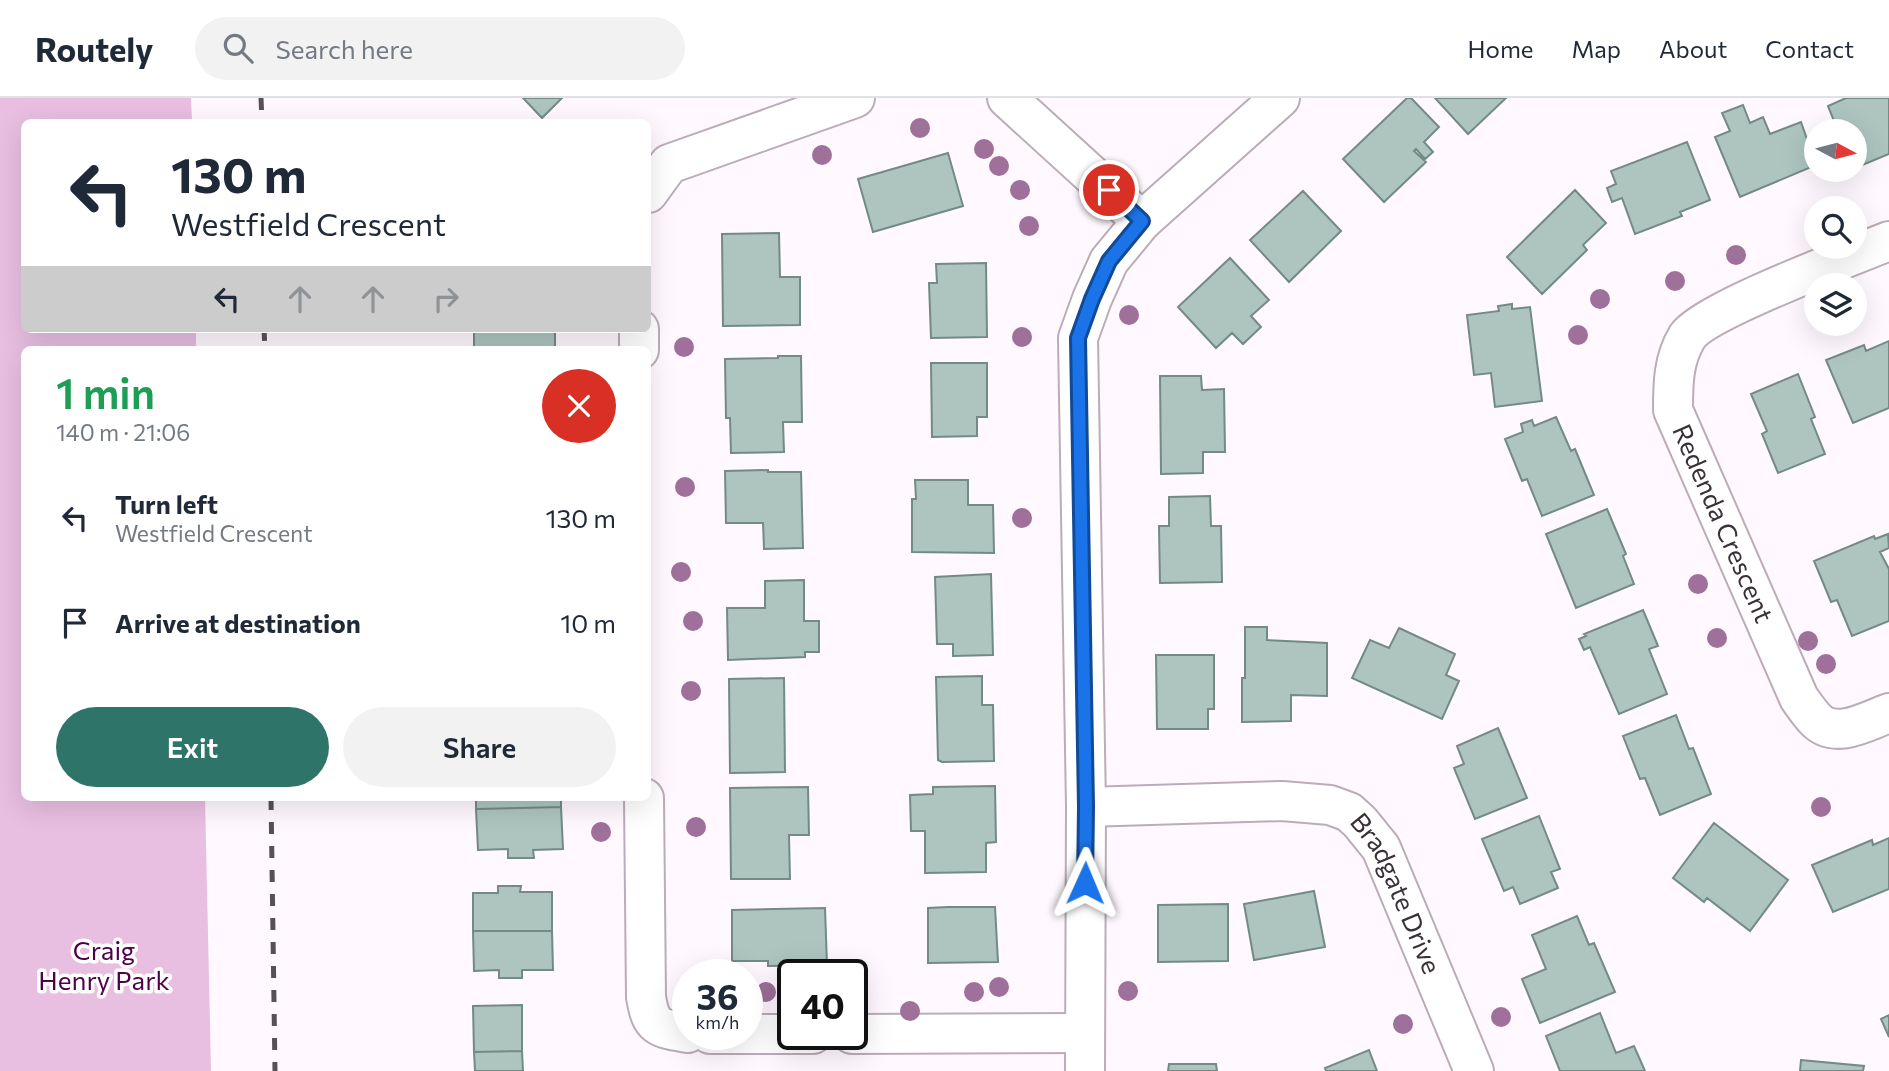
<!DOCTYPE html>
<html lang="en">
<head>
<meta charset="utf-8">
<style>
  body { margin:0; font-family:Commissioner,sans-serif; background:#f2f2f3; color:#1f2937; height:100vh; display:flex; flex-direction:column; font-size:26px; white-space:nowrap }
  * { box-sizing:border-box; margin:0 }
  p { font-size:23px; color:#747a83 }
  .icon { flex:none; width:38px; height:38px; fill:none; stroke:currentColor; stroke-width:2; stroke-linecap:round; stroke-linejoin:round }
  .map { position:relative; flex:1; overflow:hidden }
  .sheet { position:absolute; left:21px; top:248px; width:630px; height:455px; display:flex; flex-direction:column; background:#fff; border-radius:10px; box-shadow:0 7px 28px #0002 }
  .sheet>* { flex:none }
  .hud { position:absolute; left:21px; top:21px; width:630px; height:214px; border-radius:10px; box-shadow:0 7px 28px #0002; background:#fff; color:#1f2937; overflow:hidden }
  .needle { width:46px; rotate:97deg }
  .tools { position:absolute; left:1804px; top:21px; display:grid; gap:14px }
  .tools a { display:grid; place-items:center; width:63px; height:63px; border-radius:50%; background:#fff; box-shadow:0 7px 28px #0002; font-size:35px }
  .speed { position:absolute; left:672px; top:861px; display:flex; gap:14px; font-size:35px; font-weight:700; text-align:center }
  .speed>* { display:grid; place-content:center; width:91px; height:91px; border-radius:50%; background:#fff; box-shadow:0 7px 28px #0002; line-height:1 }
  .speed small { font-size:18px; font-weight:400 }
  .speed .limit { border:4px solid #111; border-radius:10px; background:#fff; color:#111 }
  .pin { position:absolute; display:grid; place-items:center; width:60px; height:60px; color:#fff; margin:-30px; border:4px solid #fff; border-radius:50%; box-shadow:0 2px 7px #0007 }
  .me { position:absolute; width:77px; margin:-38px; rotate:1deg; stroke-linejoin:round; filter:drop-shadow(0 0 5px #0008) }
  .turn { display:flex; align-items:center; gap:24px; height:147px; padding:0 35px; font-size:32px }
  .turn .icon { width:91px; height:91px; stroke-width:2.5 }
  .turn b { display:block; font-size:49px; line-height:60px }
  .lanes { display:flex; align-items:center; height:66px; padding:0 35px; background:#0003; justify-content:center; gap:35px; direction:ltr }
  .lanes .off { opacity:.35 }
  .round { display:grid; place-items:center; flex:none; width:74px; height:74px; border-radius:37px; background:#f2f2f3 }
  .overview { display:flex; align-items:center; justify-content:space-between; height:119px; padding:0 35px }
  h1 { font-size:42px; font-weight:600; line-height:52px; color:#1e9e55 }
  .cta { display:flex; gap:14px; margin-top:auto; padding:14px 35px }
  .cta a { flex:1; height:80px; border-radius:42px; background:#2e7469; color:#fff; font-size:28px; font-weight:600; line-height:80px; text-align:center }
  .cta a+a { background:#f2f2f3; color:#1f2937 }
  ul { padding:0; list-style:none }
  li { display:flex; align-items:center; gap:21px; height:105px; padding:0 35px }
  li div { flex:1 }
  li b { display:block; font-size:26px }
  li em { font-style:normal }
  header { display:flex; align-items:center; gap:42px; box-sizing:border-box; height:98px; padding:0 35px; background:#fff; border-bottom:2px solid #e0e1e3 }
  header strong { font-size:33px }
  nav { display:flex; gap:38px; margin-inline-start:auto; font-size:24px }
  .search { width:490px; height:63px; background:#f2f2f3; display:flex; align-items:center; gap:18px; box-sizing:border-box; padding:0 24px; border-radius:38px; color:#747a83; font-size:26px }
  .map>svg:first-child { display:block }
</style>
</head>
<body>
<header>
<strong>Routely</strong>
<div class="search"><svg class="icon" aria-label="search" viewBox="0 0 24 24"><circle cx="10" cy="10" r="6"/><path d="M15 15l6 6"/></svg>Search here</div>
<nav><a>Home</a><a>Map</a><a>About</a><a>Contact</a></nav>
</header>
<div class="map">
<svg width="1889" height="973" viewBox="0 0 1889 973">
  <rect width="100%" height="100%" fill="#fff8fe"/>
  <path fill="#e8bee1" d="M 0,0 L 191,0 L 192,24 L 24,24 L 24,231 L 196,231 L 196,252 L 24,252 L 24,700 L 205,700 L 211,973 L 0,973 Z"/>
  <path fill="#adc4bf" stroke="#738a85" stroke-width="2" d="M 523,0 L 562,0 L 542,20 Z
    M 1407,0 L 1411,0 L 1439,29 L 1424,44 L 1433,54 L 1425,61 L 1416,51 L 1414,53 L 1426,64 L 1384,104 L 1343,61 Z
    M 1435,0 L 1506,0 L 1468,36 Z
    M 1846,0 L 1889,0 L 1889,56 L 1855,70 L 1855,33 L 1838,33 L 1828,8 Z
    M 1743,7 L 1750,25 L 1763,19 L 1770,36 L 1801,24 L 1816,67 L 1740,99 L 1715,39 L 1730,33 L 1722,15 Z
    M 1687,44 L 1710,102 L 1680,114 L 1682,118 L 1635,136 L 1622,100 L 1612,104 L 1607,90 L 1616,86 L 1611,73 Z
    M 948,55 L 963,108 L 873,134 L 858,81 Z
    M 1575,92 L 1606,125 L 1583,147 L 1587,152 L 1542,196 L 1507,159 Z
    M 1303,93 L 1341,133 L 1289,184 L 1250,142 Z
    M 779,135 L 780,179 L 800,179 L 800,227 L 723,228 L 722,136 Z
    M 1230,160 L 1269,202 L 1251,218 L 1261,229 L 1243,246 L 1232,235 L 1216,250 L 1178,209 Z
    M 986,165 L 987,239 L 931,240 L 929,185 L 937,185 L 936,166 Z
    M 1512,206 L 1512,211 L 1530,209 L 1542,303 L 1495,309 L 1491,275 L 1474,277 L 1467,217 L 1499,213 L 1498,208 Z
    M 474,231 L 555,231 L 555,252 L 474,252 Z
    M 1889,243 L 1889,310 L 1853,325 L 1826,262 L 1864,247 L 1866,253 Z
    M 778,258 L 801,258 L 802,324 L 783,324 L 784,354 L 731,355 L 730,320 L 726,320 L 725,261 L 778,260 Z
    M 931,265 L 987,265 L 987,319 L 977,319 L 977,338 L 932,339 Z
    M 1798,276 L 1815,319 L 1811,321 L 1825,356 L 1778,375 L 1762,336 L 1767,333 L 1751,296 Z
    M 1160,278 L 1201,278 L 1202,292 L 1224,291 L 1225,354 L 1203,354 L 1203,375 L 1161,376 Z
    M 1556,319 L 1571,353 L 1575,351 L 1594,397 L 1542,418 L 1527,381 L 1522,383 L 1505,341 L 1523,334 L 1521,326 L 1532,322 L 1534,328 Z
    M 768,372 L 768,374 L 801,374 L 803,450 L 764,451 L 763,425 L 726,425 L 725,373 Z
    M 915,382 L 968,382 L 968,407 L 993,407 L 994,455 L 912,454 L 912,401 L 916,401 Z
    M 1210,398 L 1211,428 L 1221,428 L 1222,484 L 1160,485 L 1159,428 L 1169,428 L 1169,399 Z
    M 1607,411 L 1626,456 L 1623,458 L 1634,486 L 1576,510 L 1546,436 Z
    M 1888,436 L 1889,450 L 1880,454 L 1889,471 L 1889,523 L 1852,538 L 1837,502 L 1831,504 L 1814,463 L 1874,438 L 1875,441 Z
    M 991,476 L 993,557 L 953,558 L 953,546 L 937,546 L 935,479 Z
    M 804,482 L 804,523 L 819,523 L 819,554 L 805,554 L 805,559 L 728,562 L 727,510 L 765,510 L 765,483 Z
    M 1643,512 L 1658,548 L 1649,551 L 1667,596 L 1619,616 L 1590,549 L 1584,552 L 1579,541 L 1586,538 L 1584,536 Z
    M 1245,529 L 1267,529 L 1267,542 L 1327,545 L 1327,598 L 1291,597 L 1291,623 L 1242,624 L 1242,580 L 1245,580 Z
    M 1399,530 L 1455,556 L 1446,577 L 1459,583 L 1442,621 L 1352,580 L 1370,542 L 1389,550 Z
    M 1156,557 L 1214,557 L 1214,611 L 1208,611 L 1208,631 L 1157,631 Z
    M 982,578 L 982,607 L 993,607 L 994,663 L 942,664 L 938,662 L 936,579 Z
    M 784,580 L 785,674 L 730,675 L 729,581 Z
    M 1676,617 L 1689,651 L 1693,650 L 1711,696 L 1660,717 L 1645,680 L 1640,681 L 1623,638 Z
    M 1498,630 L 1527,700 L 1475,721 L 1454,670 L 1464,666 L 1457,648 Z
    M 995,688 L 996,744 L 986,745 L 986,774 L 925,775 L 925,733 L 911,733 L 910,697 L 933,696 L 933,689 Z
    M 808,689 L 809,737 L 789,737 L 790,781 L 731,781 L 730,690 Z
    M 476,700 L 561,700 L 561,709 L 476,711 Z
    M 561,709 L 563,751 L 533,752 L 534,760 L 508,760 L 508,751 L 478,752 L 476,711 Z
    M 1539,718 L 1560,771 L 1551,774 L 1558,790 L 1520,806 L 1513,789 L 1504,793 L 1482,741 Z
    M 1714,725 L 1788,782 L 1750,833 L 1707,800 L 1704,804 L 1673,780 Z
    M 1889,740 L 1889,791 L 1833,814 L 1812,767 L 1872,742 L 1873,747 Z
    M 498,788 L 521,788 L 520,794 L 552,794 L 552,833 L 473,833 L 473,795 L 498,795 Z
    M 1314,793 L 1325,849 L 1254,862 L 1244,806 Z
    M 1228,806 L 1228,863 L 1158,864 L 1158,807 Z
    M 948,809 L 995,809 L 998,864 L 928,865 L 928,810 Z
    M 825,810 L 827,867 L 768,868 L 768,863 L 732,863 L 732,812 Z
    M 1577,818 L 1589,847 L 1594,845 L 1615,894 L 1540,925 L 1522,881 L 1546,871 L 1532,837 Z
    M 473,833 L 552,833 L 553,872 L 522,872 L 522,880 L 499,880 L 499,872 L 474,873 Z
    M 522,907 L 522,953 L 474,954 L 473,908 Z
    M 1600,915 L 1616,955 L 1634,948 L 1645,973 L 1560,973 L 1546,938 Z
    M 1889,917 L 1889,939 L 1881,921 Z
    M 1369,952 L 1377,973 L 1326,973 L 1325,970 Z
    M 522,953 L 523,973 L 475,973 L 474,954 Z
    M 1801,962 L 1864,968 L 1863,973 L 1800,973 Z
    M 1169,966 L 1216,966 L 1217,973 L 1168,973 Z"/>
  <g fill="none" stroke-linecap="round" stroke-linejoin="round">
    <g stroke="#bcacb9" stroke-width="42">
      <g id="minor">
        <path d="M 1007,0 L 1142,123"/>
        <path d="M 648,95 L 669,66 L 855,0"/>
        <path id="s1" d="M 1889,143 C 1852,158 1704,213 1687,239 C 1673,262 1673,287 1673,312 L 1799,600 C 1804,607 1810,616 1816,622 C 1836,642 1867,623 1889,615"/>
        <path d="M 639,231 L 639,252"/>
        <path d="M 644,700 L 646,899 C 651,930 658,930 688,935"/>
        <path id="s2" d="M 1086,709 L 1282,703 L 1330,707 L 1349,714 L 1360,724 L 1381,750 L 1474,973"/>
        <path d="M 710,936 L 813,936"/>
        <path d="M 852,936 L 1084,935"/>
        <path d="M 1085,973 L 1086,709 L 1078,240 L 1092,201 L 1109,163 L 1142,123 L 1280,0"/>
      </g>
    </g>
    <use href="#minor" stroke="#fff" stroke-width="38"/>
    <path stroke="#575056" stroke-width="5" stroke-dasharray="12 12" stroke-linecap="butt" d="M 261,0 L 262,24
      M 264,231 L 265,252
      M 271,700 L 275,973"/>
  </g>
  <g fill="#9e709a">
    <circle cx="920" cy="30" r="10"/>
    <circle cx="984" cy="51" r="10"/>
    <circle cx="822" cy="57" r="10"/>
    <circle cx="999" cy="68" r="10"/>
    <circle cx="1020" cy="92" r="10"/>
    <circle cx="1029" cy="128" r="10"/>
    <circle cx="1736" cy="157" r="10"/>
    <circle cx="1675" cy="183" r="10"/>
    <circle cx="1600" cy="201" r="10"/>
    <circle cx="1129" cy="217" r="10"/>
    <circle cx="1578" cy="237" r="10"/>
    <circle cx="1022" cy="239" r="10"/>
    <circle cx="684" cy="249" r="10"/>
    <circle cx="685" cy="389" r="10"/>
    <circle cx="1022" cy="420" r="10"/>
    <circle cx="681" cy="474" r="10"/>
    <circle cx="1698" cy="486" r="10"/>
    <circle cx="693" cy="523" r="10"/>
    <circle cx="1717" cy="540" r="10"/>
    <circle cx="1808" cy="543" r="10"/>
    <circle cx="1826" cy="566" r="10"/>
    <circle cx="691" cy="593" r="10"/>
    <circle cx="1821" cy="709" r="10"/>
    <circle cx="696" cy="729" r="10"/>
    <circle cx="601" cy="734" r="10"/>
    <circle cx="999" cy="889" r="10"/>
    <circle cx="1128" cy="893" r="10"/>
    <circle cx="766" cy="894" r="10"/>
    <circle cx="974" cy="894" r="10"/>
    <circle cx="910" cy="913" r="10"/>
    <circle cx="1501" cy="919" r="10"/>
    <circle cx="1403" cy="926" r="10"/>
  </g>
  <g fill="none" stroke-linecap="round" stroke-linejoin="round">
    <g stroke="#114b97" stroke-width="18">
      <path id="route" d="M 1085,785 L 1086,709 L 1078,240 L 1092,201 L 1109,163 L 1142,123 L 1109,92"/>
    </g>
    <use href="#route" stroke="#1a73e8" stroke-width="12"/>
  </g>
  <g text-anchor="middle" stroke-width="7" stroke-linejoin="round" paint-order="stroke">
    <g font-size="26" fill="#383137" stroke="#fff">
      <text dy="9" stroke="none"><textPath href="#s1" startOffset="424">Redenda Crescent</textPath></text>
      <text dy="9" stroke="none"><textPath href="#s2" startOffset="360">Bradgate Drive</textPath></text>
    </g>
    <g font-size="26" fill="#4e0049" stroke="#fff">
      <text x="104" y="862">Craig<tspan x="104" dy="30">Henry Park</tspan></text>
    </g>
  </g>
</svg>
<div class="tools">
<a><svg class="needle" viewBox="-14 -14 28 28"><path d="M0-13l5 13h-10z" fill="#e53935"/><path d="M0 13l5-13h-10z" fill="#747a83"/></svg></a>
<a><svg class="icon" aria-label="search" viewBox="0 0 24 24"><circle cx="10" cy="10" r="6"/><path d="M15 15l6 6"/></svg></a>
<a><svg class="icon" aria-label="layers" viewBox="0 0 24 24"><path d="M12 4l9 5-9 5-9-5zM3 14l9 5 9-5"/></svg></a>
</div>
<div class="speed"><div>36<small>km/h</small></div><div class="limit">40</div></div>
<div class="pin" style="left:1109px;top:92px;background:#d93025"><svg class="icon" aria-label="arrive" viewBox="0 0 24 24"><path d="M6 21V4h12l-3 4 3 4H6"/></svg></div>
<svg class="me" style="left:1085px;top:785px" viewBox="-20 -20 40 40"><path d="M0-17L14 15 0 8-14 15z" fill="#1a73e8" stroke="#fff" stroke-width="4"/></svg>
<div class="hud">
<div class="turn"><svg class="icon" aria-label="left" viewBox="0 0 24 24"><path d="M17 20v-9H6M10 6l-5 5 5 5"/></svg><div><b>130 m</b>Westfield Crescent</div></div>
<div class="lanes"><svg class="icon" aria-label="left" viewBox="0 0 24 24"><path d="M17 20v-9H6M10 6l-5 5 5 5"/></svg><svg class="icon off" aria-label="ahead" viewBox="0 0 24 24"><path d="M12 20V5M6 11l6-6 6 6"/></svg><svg class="icon off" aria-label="ahead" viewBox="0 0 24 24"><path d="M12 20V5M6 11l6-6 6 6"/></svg><svg class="icon off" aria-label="right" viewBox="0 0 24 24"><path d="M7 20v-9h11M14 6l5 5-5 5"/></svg></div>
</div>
<section class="sheet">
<div class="overview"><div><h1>1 min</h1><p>140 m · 21:06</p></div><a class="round" style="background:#d93025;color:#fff"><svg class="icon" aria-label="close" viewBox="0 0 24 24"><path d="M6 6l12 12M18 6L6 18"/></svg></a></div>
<ul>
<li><svg class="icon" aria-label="left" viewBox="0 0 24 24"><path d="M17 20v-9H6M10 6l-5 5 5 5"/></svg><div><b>Turn left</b><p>Westfield Crescent</p></div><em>130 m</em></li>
<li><svg class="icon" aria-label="arrive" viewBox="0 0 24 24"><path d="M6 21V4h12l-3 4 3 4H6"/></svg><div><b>Arrive at destination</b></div><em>10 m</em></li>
</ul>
<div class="cta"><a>Exit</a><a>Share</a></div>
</section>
</div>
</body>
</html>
